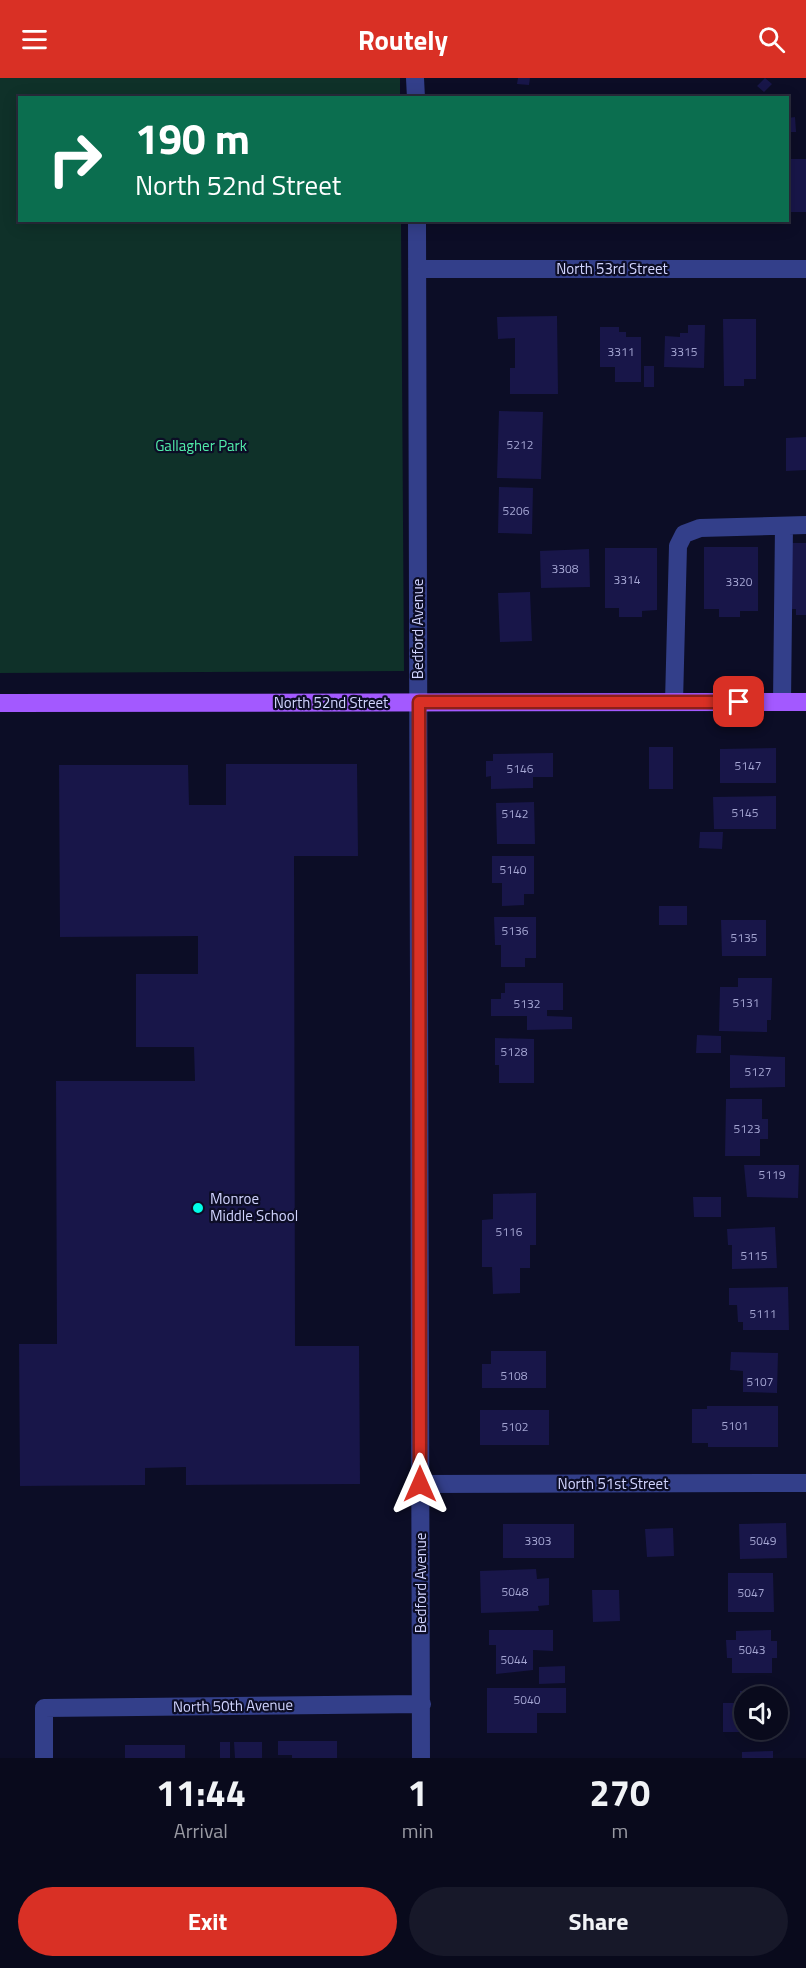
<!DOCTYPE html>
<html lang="en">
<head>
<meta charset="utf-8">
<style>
  body { margin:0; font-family:"Titillium Web",sans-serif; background:#171829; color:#f1f3f6; height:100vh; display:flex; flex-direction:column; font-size:22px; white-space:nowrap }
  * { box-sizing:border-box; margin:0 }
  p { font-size:20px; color:#999aa3 }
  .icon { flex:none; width:33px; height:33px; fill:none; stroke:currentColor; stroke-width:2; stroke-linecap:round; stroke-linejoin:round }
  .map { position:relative; height:1680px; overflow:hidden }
  .drawer { display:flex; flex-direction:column; background:#090a1c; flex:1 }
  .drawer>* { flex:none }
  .hud { position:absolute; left:18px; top:18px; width:771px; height:126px; border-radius:0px; box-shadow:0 3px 15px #0003,0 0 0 2px #292b3b; background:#0b6e4f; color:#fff; overflow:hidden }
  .fabs { position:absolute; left:734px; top:1608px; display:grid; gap:12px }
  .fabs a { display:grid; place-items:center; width:54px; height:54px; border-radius:50%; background:#090a1c; box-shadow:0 3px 15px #0003,0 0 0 2px #292b3b; font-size:30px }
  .pin { position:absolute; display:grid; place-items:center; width:51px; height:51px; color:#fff; margin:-26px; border-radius:12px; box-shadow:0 3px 9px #0006 }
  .me { position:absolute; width:66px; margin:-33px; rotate:0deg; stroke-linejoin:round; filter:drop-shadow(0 0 4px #0008) }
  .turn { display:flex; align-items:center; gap:21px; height:126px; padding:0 18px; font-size:27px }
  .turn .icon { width:78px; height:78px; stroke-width:2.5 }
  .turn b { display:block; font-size:42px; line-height:51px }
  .eta { display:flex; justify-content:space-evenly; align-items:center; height:102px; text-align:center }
  .eta b { font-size:36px; font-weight:700; line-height:42px }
  .cta { display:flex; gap:12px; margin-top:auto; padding:12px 18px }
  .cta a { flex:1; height:69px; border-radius:36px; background:#d93025; color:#fff; font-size:24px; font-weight:700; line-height:69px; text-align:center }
  .cta a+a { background:#171829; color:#f1f3f6 }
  header { display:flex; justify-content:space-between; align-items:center; height:78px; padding:0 18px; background:#d93025; color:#fff; font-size:27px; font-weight:700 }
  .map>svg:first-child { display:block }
</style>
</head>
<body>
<header><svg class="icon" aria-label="menu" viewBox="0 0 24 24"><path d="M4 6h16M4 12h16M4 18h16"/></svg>Routely<svg class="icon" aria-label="search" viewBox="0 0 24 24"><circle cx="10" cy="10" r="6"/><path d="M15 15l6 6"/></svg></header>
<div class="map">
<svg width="806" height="1680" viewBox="0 0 806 1680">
  <rect width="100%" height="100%" fill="#0c0d26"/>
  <path fill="#0f3129" d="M 0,0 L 400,0 L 400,19 L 20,20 L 20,142 L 401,143 L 404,593 L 0,595 Z"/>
  <path fill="#181649" d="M 518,0 L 530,0 L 529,7 L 517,6 Z
    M 765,0 L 772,6 L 764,14 L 757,8 Z
    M 795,39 L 796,54 L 788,54 L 788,40 Z
    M 788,81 L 806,81 L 806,134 L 788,134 Z
    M 557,238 L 558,316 L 510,316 L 510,290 L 515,290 L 515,260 L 498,261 L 497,239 Z
    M 723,241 L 756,241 L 756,301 L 744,301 L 744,308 L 724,308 Z
    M 688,247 L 705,247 L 704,290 L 664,289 L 665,258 L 680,259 L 680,255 L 688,255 Z
    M 600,249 L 619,249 L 619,254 L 626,254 L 626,259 L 641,259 L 641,304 L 615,304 L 615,289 L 600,289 Z
    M 644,288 L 654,288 L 654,309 L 644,309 Z
    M 499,333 L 543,334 L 541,401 L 497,400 Z
    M 806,359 L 806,392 L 786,393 L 786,360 Z
    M 499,409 L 533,410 L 532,456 L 498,455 Z
    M 788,465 L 806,465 L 806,537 L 796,537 L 796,531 L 788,531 Z
    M 704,469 L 758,469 L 758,533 L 740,533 L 740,539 L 719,539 L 719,531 L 704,531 Z
    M 605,470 L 657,470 L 657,532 L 642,533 L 642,539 L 619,539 L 619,530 L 605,530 Z
    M 589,471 L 590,509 L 541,510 L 540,473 Z
    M 530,514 L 532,563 L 500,564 L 498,515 Z
    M 649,669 L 673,669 L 673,711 L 649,711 Z
    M 776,670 L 776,705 L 720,705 L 720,671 Z
    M 553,675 L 553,699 L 533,699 L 533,710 L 491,711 L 491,698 L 486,699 L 486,683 L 493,683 L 493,676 Z
    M 226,686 L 357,686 L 358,778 L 294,778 L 295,1268 L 359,1268 L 360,1406 L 186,1407 L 186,1389 L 145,1390 L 145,1407 L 20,1408 L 19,1266 L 57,1266 L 56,1003 L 195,1003 L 194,969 L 136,969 L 136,896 L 198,896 L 198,858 L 60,859 L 59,687 L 188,687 L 189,727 L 226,727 Z
    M 776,718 L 776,751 L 714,751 L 713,719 Z
    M 534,724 L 535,766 L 497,766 L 496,725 Z
    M 700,754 L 723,754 L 722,771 L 699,770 Z
    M 492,778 L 534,778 L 534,816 L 524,816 L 524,827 L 502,828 L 502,805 L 492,805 Z
    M 659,828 L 687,828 L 687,847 L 659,847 Z
    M 494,839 L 536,839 L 536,880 L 525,880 L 525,889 L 501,889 L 501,867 L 495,867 Z
    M 721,842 L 766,842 L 766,878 L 722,878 Z
    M 738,900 L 772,900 L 771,942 L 767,942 L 767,954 L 719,953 L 720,909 L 738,909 Z
    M 505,905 L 563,905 L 563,932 L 547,932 L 547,938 L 572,939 L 572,951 L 527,952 L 527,938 L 491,938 L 491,921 L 501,921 L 501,915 L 505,915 Z
    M 697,957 L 721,958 L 721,975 L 696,975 Z
    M 495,960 L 534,961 L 534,1005 L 499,1005 L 499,987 L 495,987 Z
    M 730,977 L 785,979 L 785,1009 L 730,1010 Z
    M 726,1021 L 762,1021 L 762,1041 L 768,1041 L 768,1061 L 760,1061 L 760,1078 L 725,1078 Z
    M 744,1087 L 799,1087 L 798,1120 L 747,1119 Z
    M 536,1115 L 536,1167 L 530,1167 L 530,1190 L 520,1190 L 520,1215 L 493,1216 L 492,1189 L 482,1189 L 482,1142 L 493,1141 L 493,1116 Z
    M 693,1119 L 721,1119 L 721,1139 L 694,1139 Z
    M 775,1149 L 777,1190 L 732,1191 L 732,1167 L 728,1167 L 727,1151 Z
    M 788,1209 L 789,1252 L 743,1252 L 743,1244 L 738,1244 L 737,1227 L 729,1227 L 729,1210 Z
    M 491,1273 L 546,1273 L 546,1310 L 482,1310 L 482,1286 L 491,1286 Z
    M 731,1274 L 778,1275 L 777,1315 L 743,1314 L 743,1293 L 730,1292 Z
    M 707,1328 L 778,1328 L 778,1369 L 708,1369 L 708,1365 L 692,1365 L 692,1331 L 707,1331 Z
    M 480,1332 L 549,1332 L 549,1367 L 480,1367 Z
    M 786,1445 L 787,1480 L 740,1481 L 739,1446 Z
    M 503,1446 L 574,1446 L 574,1480 L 503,1480 Z
    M 673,1450 L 674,1478 L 647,1479 L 645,1451 Z
    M 536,1491 L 537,1501 L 549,1500 L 549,1527 L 538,1528 L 539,1533 L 481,1535 L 480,1493 Z
    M 728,1495 L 773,1495 L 774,1534 L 728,1534 Z
    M 592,1512 L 619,1512 L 620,1543 L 593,1544 Z
    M 489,1552 L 553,1552 L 553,1573 L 533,1572 L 533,1592 L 496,1596 L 496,1567 L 489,1567 Z
    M 771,1552 L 771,1563 L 777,1563 L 777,1580 L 772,1580 L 772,1595 L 732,1595 L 732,1580 L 727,1580 L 726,1562 L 736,1562 L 736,1553 Z
    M 565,1588 L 565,1605 L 539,1606 L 539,1589 Z
    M 487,1610 L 566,1610 L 566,1635 L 537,1635 L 537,1655 L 487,1655 Z
    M 740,1613 L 780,1613 L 780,1647 L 777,1647 L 777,1618 L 744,1618 L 744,1652 L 772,1652 L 772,1654 L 723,1654 L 723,1625 L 740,1625 Z
    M 278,1663 L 337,1663 L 337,1680 L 292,1680 L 292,1677 L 278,1677 Z
    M 220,1664 L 230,1664 L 230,1680 L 220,1680 Z
    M 234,1664 L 262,1664 L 262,1680 L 235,1680 Z
    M 125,1667 L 185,1667 L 185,1680 L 125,1680 Z
    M 773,1673 L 773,1680 L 742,1680 L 742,1674 Z"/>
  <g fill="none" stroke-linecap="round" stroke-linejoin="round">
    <path stroke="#333f8a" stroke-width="18" d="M 415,0 L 416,20
      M 417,142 L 421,1680
      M 417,191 L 806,191
      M 674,624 L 678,468 L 684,456 L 700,450 L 806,447
      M 782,624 L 784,448
      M 420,1406 L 806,1405
      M 44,1680 L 44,1630 L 422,1626"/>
    <path stroke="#a359ff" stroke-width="18" d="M 0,625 L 806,624"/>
  </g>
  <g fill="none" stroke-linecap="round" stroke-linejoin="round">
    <g stroke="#8d1f18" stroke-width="15">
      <path id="route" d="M 420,1406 L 419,624 L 739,624"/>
    </g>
    <use href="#route" stroke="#d93025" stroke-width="10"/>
  </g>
  <circle fill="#00fde8" stroke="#0c0d26" stroke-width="2" cx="198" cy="1130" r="6"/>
  <g text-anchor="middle" stroke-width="4.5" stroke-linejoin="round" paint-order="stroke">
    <g font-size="12" fill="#a4a5d2">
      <text x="621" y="278">3311</text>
      <text x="684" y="278">3315</text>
      <text x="520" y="371">5212</text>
      <text x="516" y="437">5206</text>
      <text x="565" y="495">3308</text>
      <text x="627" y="506">3314</text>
      <text x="739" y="508">3320</text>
      <text x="748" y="692">5147</text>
      <text x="520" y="695">5146</text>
      <text x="745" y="739">5145</text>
      <text x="515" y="740">5142</text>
      <text x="513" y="796">5140</text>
      <text x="515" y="857">5136</text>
      <text x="744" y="864">5135</text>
      <text x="746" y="929">5131</text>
      <text x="527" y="930">5132</text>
      <text x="514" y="978">5128</text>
      <text x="758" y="998">5127</text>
      <text x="747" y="1055">5123</text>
      <text x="772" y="1101">5119</text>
      <text x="509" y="1158">5116</text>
      <text x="754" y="1182">5115</text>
      <text x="763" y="1240">5111</text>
      <text x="514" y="1302">5108</text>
      <text x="760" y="1308">5107</text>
      <text x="735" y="1352">5101</text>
      <text x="515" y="1353">5102</text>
      <text x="538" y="1467">3303</text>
      <text x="763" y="1467">5049</text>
      <text x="515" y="1518">5048</text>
      <text x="751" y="1519">5047</text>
      <text x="752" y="1576">5043</text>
      <text x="514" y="1586">5044</text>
      <text x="527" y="1626">5040</text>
    </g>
    <g font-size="15" fill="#d2d5ff" stroke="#0c0d26">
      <text x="612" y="196">North 53rd Street</text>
      <text transform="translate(418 551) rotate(-90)" y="5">Bedford Avenue</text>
      <text x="331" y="630">North 52nd Street</text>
      <text x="613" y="1411">North 51st Street</text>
      <text transform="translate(421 1505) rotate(-90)" y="5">Bedford Avenue</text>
      <text transform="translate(233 1628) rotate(-1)" y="5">North 50th Avenue</text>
    </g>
    <g font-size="15" fill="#51eba9" stroke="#0c0d26">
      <text x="201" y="373">Gallagher Park</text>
    </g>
    <g font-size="15" fill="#d2d5ff" stroke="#0c0d26" text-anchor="start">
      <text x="210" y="1126">Monroe<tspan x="210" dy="17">Middle School</tspan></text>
    </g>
  </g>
</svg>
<div class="fabs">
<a><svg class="icon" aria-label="sound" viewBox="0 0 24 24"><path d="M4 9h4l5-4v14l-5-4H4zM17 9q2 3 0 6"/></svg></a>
</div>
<div class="pin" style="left:739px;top:624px;background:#d93025"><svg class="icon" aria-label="arrive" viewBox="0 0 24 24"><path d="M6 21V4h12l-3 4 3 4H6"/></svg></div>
<svg class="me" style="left:420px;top:1406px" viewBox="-20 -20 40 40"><path d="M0-17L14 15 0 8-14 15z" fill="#d93025" stroke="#fff" stroke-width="4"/></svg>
<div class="hud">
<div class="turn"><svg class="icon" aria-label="right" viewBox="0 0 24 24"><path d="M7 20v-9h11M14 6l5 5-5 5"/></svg><div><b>190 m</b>North 52nd Street</div></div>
</div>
</div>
<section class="drawer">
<div class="eta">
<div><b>11:44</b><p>Arrival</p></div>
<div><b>1</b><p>min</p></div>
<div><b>270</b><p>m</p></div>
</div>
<div class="cta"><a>Exit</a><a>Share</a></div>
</section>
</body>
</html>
